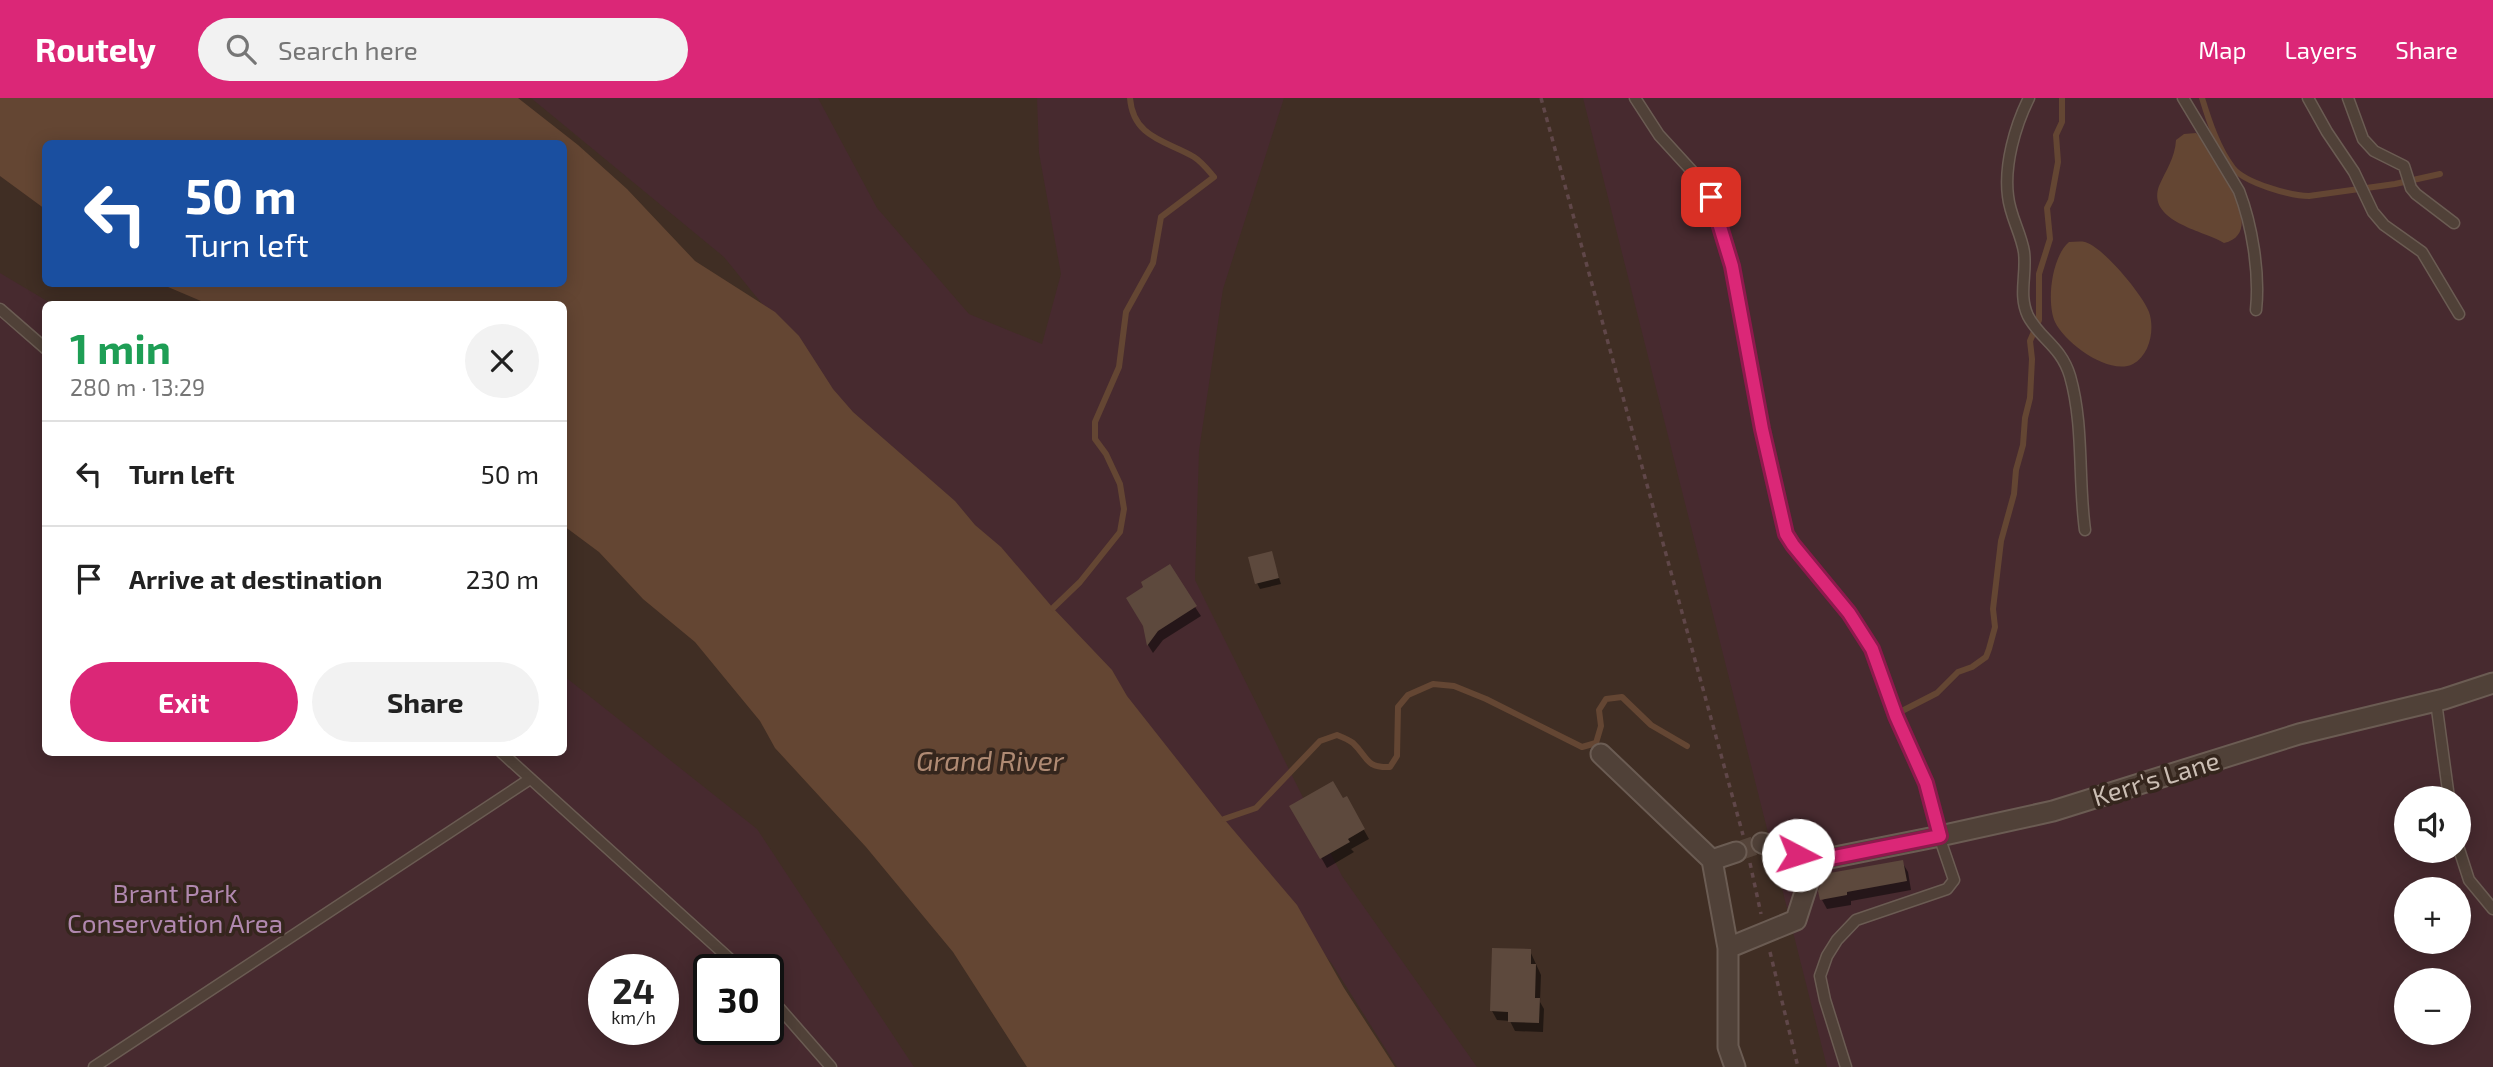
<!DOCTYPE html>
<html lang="en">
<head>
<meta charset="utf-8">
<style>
  body { margin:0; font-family:"Exo 2",sans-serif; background:#f2f2f2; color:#222; height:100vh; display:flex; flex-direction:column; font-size:26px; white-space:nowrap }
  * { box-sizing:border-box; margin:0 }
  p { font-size:23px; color:#767676 }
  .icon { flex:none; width:38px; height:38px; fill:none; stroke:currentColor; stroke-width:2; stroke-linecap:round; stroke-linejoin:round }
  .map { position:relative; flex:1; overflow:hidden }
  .side { position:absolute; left:42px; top:203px; width:525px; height:455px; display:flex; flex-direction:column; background:#fff; border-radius:10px; box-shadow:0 4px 18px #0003 }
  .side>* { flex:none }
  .top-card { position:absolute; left:42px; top:42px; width:525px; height:147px; border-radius:10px; box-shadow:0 4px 18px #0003; background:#1a4fa0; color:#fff; overflow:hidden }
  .tools { position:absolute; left:2394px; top:688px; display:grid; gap:14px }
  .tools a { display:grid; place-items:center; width:77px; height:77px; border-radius:50%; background:#fff; box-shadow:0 4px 18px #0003; font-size:35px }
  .speed { position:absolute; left:588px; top:856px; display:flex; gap:14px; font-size:35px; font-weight:700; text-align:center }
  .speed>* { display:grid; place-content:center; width:91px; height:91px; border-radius:50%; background:#fff; box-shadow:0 4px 18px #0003; line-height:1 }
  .speed small { font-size:18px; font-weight:400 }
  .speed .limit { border:4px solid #111; border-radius:10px; background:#fff; color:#111 }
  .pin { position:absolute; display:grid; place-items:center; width:60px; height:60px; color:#fff; margin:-30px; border-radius:14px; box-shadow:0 4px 10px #0006 }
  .me { position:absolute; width:77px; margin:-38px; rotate:95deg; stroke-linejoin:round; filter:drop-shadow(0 0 5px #0008) }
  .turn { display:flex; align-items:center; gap:24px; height:147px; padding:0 28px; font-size:32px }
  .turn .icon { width:91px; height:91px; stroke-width:2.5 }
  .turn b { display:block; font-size:49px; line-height:60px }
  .round { display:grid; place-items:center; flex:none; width:74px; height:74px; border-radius:37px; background:#f2f2f2 }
  .headline { display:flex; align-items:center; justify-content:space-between; height:119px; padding:0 28px }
  h1 { font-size:42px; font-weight:700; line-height:52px; color:#1e9e55 }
  .button { display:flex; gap:14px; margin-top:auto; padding:14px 28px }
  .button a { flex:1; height:80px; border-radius:42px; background:#db2777; color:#fff; font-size:28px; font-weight:700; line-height:80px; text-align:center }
  .button a+a { background:#f2f2f2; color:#222 }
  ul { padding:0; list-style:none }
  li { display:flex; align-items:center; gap:21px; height:105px; padding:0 28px; border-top:2px solid #e0e0e0 }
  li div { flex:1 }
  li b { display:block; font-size:26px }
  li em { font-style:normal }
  header { display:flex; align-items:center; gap:42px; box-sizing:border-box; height:98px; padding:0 35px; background:#db2777; color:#fff }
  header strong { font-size:33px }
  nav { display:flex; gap:38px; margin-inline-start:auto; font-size:24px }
  .search { width:490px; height:63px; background:#f2f2f2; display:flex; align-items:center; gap:18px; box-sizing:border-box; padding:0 24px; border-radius:38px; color:#767676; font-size:26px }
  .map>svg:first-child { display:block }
</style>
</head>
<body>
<header>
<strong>Routely</strong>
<div class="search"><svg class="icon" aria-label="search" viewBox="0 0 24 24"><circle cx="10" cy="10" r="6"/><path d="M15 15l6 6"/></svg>Search here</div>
<nav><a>Map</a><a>Layers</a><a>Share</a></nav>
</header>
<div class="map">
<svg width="2493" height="969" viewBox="0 0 2493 969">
  <rect width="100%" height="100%" fill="#402e24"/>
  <path fill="#472a2f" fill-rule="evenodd" d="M 531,0 L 818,0 L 877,110 L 969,216 L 1042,246 L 1061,176 L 1039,55 L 1037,0 L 1284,0 L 1223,191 L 1199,353 L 1195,482 L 1342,778 L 1477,969 L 1397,969 L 1332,866 L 1048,508 L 865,333 L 724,159 Z
    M 1583,0 L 2493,0 L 2493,969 L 1827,969 ZM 2406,700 L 2459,700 L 2459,752 L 2406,752 ZM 2406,791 L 2459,791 L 2459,844 L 2406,844 ZM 2406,882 L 2459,882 L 2459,934 L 2406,934 Z
    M 0,175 L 52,206 L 46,206 L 46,654 L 564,654 L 564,578 L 757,731 L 914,969 L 0,969 ZM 604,872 L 663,872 L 663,931 L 604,931 ZM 709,872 L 768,872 L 768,931 L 709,931 Z"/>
  <path fill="#644633" d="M 0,0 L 518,0 L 578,47 L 627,91 L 695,163 L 775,214 L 799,238 L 833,291 L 853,314 L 955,403 L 975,427 L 1001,449 L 1053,510 L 1112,572 L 1127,598 L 1224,721 L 1297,807 L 1344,890 L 1395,969 L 1027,969 L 953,854 L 866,749 L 775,650 L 760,623 L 695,544 L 643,501 L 599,454 L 564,428 L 564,206 L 208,206 L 161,186 L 564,186 L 564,46 L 46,46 L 45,111 L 0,78 Z
    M 2196,35 C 2208,45 2211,60 2220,72 C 2232,89 2260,137 2224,145 C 2206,133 2146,124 2159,88 C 2166,72 2175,60 2176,42 L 2184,36 Z
    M 2069,144 C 2074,144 2080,143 2085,144 C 2102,148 2143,197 2149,214 C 2155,231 2150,257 2133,266 C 2109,278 2065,245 2055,224 C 2046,204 2052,158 2069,144 Z"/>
  <path fill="#0007" d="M 1271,455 L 1281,486 L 1260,491 L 1257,485 Z
    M 1195,509 L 1201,518 L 1163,542 L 1153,555 L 1148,547 L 1145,528 Z
    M 1346,700 L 1369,741 L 1351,751 L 1354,754 L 1327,770 L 1292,708 Z
    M 1902,764 L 1908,774 L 1911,792 L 1851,803 L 1851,807 L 1827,811 L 1822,802 Z
    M 1530,853 L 1541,877 L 1540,904 L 1544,911 L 1543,934 L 1515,933 L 1510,923 L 1497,922 L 1492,913 Z"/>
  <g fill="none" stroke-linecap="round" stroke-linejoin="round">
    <path stroke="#644633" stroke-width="6" d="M 2202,0 C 2209,23 2218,51 2233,70 C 2245,85 2291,98 2309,98 L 2395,86 L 2440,76
      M 1053,510 L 1080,484 L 1120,434 L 1124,411 L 1120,386 L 1106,356 L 1095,341 L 1095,324 L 1119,269 L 1126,214 L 1153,165 L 1161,119 L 1214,79 C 1208,72 1202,64 1194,59 C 1167,43 1133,40 1130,0
      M 1900,614 L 1937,595 L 1958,574 L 1972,569 L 1986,559 L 1989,551 L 1995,529 L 1993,511 L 2001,443 L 2014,396 L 2016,372 L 2023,347 L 2025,320 L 2030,300 L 2032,261 L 2030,243 L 2039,222 L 2039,176 L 2050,141 L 2047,110 L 2051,102 L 2058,64 L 2056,37 L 2062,24 L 2062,0
      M 1224,721 L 1256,710 L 1320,643 L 1337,637 C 1342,639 1349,642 1353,645 C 1368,659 1365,670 1390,669 L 1397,658 L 1398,609 L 1408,597 L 1433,586 L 1454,588 L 1486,601 L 1582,649 L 1596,645 L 1601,628 L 1599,612 L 1606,601 L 1622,599 L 1651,627 L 1687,648"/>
  </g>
  <path fill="#5d493d" d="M 1272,453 L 1279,480 L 1255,486 L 1248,459 Z
    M 1170,466 L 1197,508 L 1158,533 L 1147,548 L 1143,528 L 1126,500 L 1143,489 L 1141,484 Z
    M 1333,683 L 1343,700 L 1347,698 L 1365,731 L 1348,741 L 1350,744 L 1320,761 L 1289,708 Z
    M 1903,762 L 1907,783 L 1847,794 L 1847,797 L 1820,802 L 1818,793 L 1824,776 Z
    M 1492,850 L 1531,851 L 1531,866 L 1536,866 L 1535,900 L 1540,900 L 1539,925 L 1508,924 L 1508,914 L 1490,913 Z"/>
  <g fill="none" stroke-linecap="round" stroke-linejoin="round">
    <path stroke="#55443a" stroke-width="19" stroke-dasharray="19 10" stroke-linecap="butt" d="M 1736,754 L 1762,745"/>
    <g stroke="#6b5c53" stroke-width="13">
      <path id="service" d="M 1635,0 L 1659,37 L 1702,84 L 1717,114 L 1732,168 L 1762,331 L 1786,436 L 1793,447 L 1849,515 L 1877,561 L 1896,618 L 1926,685 L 1941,744 L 1954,782 L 1947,791 L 1856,822 L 1837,842 L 1827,858 L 1820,878 L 1825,902 L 1846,969
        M 2029,0 C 2015,28 2004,67 2008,98 C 2010,118 2021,135 2024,154 C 2027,176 2018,197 2028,218 C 2040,241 2061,248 2070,278 C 2084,327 2078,381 2085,432
        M 2183,0 L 2239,93 C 2252,127 2260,175 2256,212
        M 2308,0 L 2327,34 L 2354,74 L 2373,114 L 2384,127 L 2422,154 L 2459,216
        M 2348,0 L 2363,41 L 2374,53 L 2404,68 L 2411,90 L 2416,96 L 2454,125
        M 0,211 L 46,251
        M 2437,611 L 2449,700
        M 501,654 L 742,872
        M 2459,751 L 2469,782 L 2493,811
        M 768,897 L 831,969
        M 94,969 L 530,681"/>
    </g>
    <g stroke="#6b5c53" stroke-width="23">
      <path id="minor" d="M 1601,656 L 1712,762 L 1736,754
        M 1762,745 L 1815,763 L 1940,738 L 2053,713 L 2299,636 L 2444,601 L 2493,585
        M 1712,762 L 1728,850 L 1728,949 L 1735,969
        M 1728,850 L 1796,822 L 1815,763"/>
    </g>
    <path stroke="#604749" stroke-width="3.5" stroke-dasharray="5 5" stroke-linecap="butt" d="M 1541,0 L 1743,737
      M 1750,765 L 1761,816
      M 1770,854 L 1798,969"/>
    <use href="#service" stroke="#504138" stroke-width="10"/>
    <use href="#minor" stroke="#504138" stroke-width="19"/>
  </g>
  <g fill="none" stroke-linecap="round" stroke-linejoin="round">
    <g stroke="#8e194d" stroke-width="18">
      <path id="route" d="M 1711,99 L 1732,168 L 1762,331 L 1786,436 L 1793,447 L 1849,515 L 1872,551 L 1896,618 L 1926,685 L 1940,738 L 1815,763 L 1798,757"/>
    </g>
    <use href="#route" stroke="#db2777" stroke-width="12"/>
  </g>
  <g text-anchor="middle" stroke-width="7" stroke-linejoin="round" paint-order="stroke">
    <g font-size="26" fill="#cbbeb4" stroke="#35261d">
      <text transform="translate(2156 681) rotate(-17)" y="9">Kerr's Lane</text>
    </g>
    <g font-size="26" fill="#b188af" stroke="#35261d">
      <text x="175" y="805">Brant Park<tspan x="175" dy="30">Conservation Area</tspan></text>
    </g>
    <g font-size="28" font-style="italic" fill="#af8a73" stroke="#35261d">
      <text x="990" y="673">Grand River</text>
    </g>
  </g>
</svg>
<div class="tools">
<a><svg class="icon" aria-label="sound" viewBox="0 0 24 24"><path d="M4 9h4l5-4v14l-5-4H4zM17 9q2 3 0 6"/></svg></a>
<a>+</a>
<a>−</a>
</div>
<div class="speed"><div>24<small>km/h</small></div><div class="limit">30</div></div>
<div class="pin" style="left:1711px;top:99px;background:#d93025"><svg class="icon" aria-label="arrive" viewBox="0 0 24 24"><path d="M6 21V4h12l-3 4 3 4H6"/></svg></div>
<svg class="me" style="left:1798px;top:757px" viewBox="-20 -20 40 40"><circle r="19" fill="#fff"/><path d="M0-13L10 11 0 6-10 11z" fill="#db2777"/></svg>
<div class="top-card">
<div class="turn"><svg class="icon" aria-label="left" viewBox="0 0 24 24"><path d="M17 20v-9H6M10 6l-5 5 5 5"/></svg><div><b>50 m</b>Turn left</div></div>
</div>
<section class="side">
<div class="headline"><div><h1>1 min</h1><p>280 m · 13:29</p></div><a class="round"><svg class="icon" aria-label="close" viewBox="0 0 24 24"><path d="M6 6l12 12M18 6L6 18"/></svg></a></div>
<ul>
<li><svg class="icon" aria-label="left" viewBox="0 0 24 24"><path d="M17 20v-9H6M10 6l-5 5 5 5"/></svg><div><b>Turn left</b></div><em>50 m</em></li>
<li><svg class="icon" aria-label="arrive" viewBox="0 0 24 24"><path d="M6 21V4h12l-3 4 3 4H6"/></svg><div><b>Arrive at destination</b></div><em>230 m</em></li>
</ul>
<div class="button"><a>Exit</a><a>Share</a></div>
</section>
</div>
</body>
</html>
